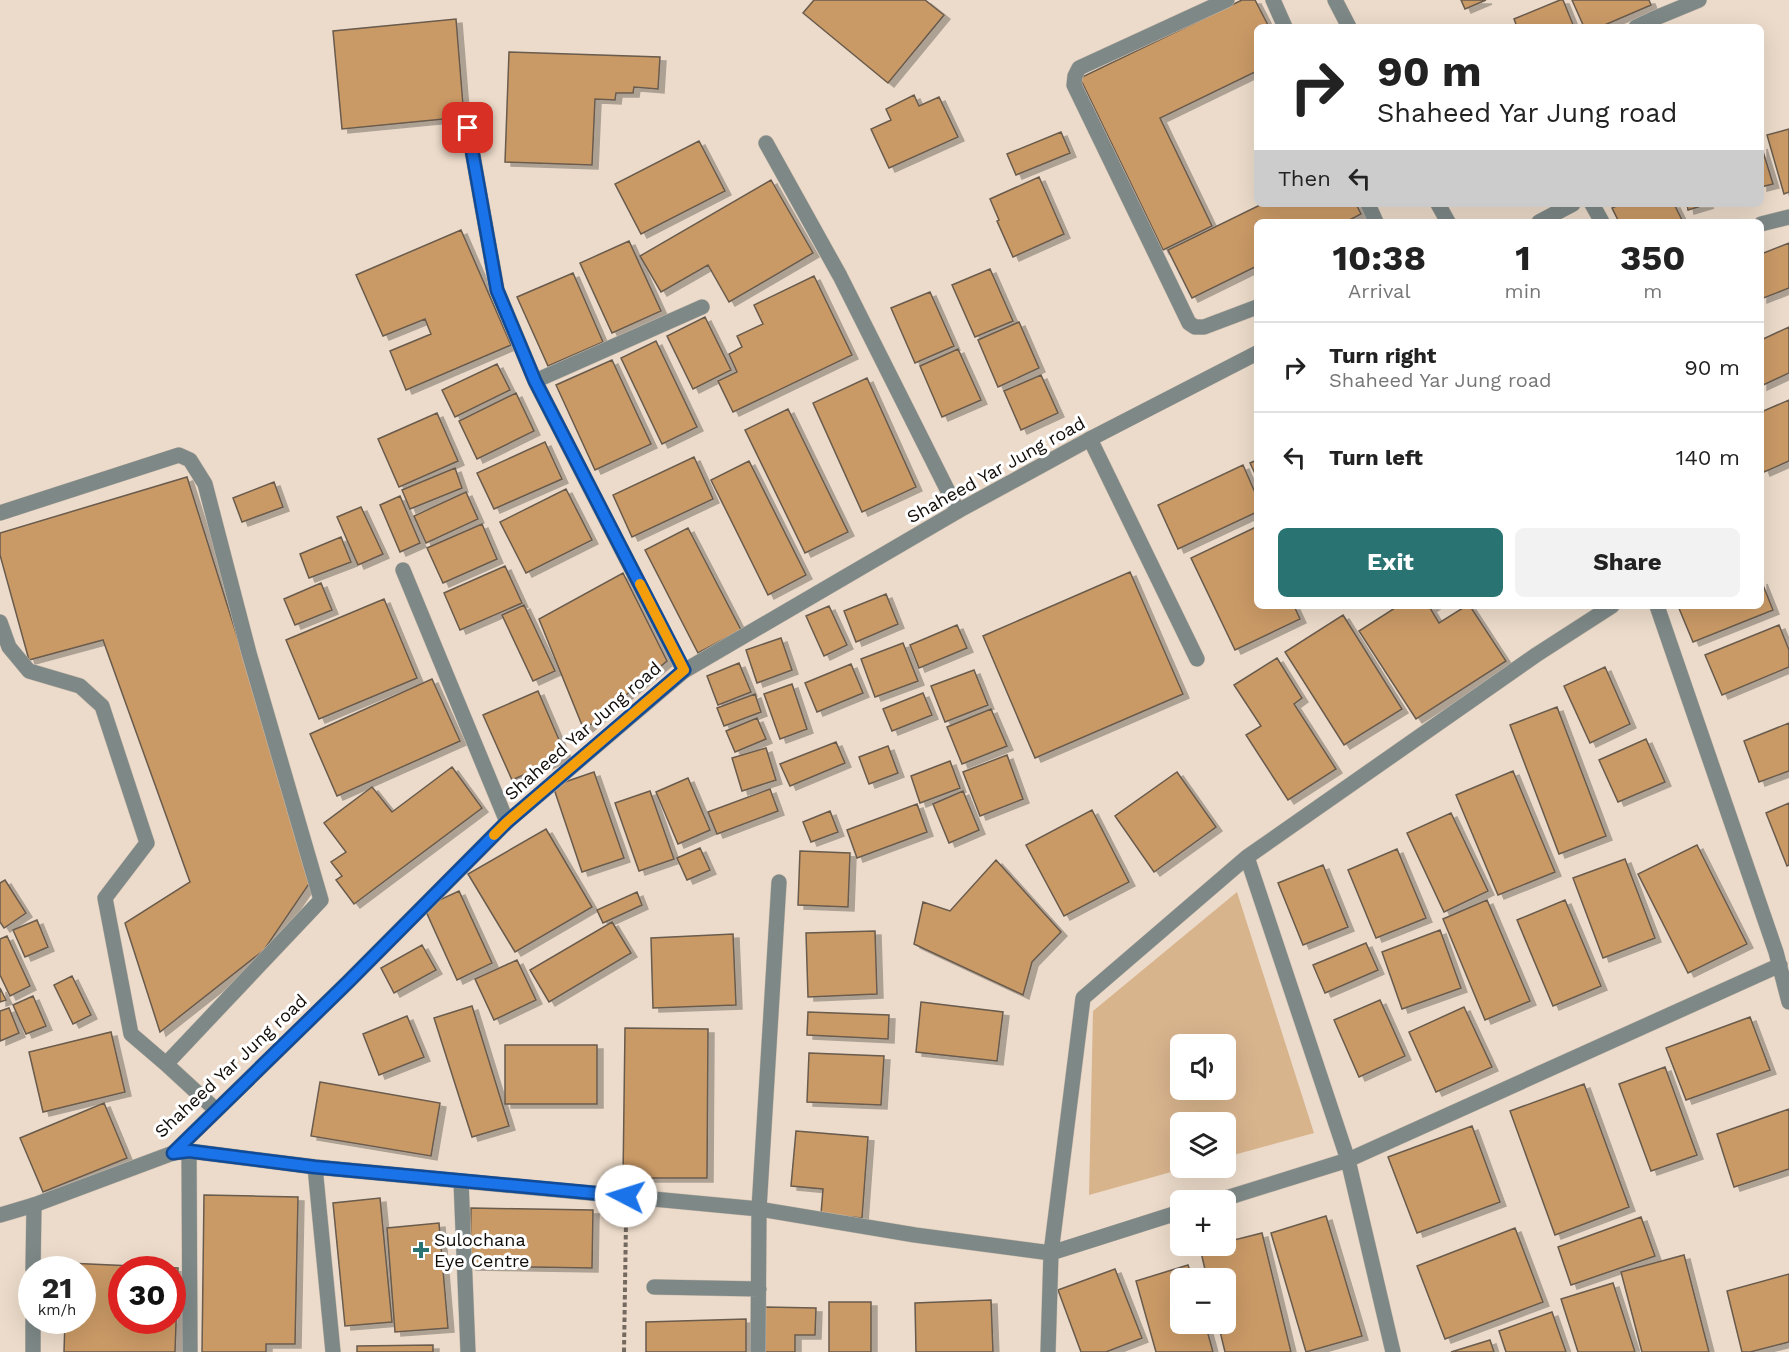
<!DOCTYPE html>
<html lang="en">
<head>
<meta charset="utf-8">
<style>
  body { margin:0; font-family:"Work Sans",sans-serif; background:#f2f2f2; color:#222; height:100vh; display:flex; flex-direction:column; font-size:22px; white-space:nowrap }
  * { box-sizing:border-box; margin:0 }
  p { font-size:20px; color:#767676 }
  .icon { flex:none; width:33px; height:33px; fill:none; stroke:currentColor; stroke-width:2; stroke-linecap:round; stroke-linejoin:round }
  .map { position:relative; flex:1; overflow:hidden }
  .sheet { position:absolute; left:1254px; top:219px; width:510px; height:390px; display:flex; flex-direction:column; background:#fff; border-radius:9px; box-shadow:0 6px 24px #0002 }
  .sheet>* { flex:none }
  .guide { position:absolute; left:1254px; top:24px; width:510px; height:183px; border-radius:9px; box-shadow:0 6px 24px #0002; background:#fff; color:#222; overflow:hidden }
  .buttons { position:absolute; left:1170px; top:1034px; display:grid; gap:12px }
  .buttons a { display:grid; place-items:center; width:66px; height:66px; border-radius:9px; background:#fff; box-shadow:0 6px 24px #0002; font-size:30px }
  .speed { position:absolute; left:18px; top:1256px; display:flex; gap:12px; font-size:30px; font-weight:700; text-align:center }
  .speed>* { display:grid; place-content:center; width:78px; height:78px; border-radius:50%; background:#fff; box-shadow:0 6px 24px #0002; line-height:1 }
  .speed small { font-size:15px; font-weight:400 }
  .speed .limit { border:9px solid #d22; background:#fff; color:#111 }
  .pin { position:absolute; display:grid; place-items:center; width:51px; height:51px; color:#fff; margin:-26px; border-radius:12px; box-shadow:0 3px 9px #0006 }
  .me { position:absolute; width:66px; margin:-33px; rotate:275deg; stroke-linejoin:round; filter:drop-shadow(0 0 4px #0008) }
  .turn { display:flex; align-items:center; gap:21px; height:126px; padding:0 24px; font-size:27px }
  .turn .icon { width:78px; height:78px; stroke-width:2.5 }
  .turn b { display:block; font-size:42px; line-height:51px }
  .then { display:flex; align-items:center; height:57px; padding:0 24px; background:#0003; gap:12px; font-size:22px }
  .eta { display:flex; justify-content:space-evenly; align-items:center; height:102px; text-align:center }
  .eta b { font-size:36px; font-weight:700; line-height:42px }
  .button { display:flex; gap:12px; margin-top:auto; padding:12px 24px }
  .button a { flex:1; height:69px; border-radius:9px; background:#297473; color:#fff; font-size:24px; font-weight:700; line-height:69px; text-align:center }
  .button a+a { background:#f2f2f2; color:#222 }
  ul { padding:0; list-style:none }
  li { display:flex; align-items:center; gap:18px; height:90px; padding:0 24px; border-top:2px solid #e0e0e0 }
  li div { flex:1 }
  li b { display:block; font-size:22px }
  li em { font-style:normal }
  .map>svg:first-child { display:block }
</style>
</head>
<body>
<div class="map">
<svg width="1789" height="1352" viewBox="0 0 1789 1352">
  <defs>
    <filter id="shadow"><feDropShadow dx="6" dy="4" stdDeviation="0" flood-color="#0004"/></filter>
  </defs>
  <rect width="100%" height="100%" fill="#ecdbca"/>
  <path fill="#d8b48d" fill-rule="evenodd" d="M 1237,892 L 1314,1133 L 1226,1157 L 1226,1122 L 1180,1122 L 1180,1167 L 1189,1167 L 1089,1195 L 1093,1011 ZM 1180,1044 L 1226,1044 L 1226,1089 L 1180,1089 Z"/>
  <path fill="#ca9a66" stroke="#695b4d" stroke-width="1.5" fill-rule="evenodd" filter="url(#shadow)" d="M 814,0 L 925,0 L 944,15 L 888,83 L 803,13 Z
    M 1242,0 L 1255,0 L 1269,27 L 1257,27 L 1257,71 L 1160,118 L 1212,226 L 1163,250 L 1080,78 Z
    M 1461,0 L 1486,0 L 1465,9 Z
    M 1560,0 L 1563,0 L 1574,27 L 1517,27 L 1514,19 Z
    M 1572,0 L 1649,0 L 1651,5 L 1600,27 L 1584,27 Z
    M 456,19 L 464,117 L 342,129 L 333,31 Z
    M 509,52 L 660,57 L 658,89 L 634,87 L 633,93 L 616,93 L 615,100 L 595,99 L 592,165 L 505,162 Z
    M 914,95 L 919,106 L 939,97 L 958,137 L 889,168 L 871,129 L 891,120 L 886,109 Z
    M 1789,129 L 1789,192 L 1784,194 L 1767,135 Z
    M 1061,132 L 1070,153 L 1016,175 L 1007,154 Z
    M 699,141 L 725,191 L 641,234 L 615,184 Z
    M 1761,145 L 1773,184 L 1761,187 Z
    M 1039,177 L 1064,234 L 1013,257 L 997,221 L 999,220 L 990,199 Z
    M 771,180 L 813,253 L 729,302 L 708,265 L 661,292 L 640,256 Z
    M 1262,204 L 1356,204 L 1361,214 L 1346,222 L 1257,222 L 1257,266 L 1192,298 L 1168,250 Z
    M 1621,204 L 1674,204 L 1683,222 L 1619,222 L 1612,208 Z
    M 1687,204 L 1708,204 L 1688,210 Z
    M 461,230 L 511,345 L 406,390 L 390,351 L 431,334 L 425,319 L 383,336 L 356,275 Z
    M 629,241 L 661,311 L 612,333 L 580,263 Z
    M 1789,243 L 1789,288 L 1761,299 L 1761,254 Z
    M 990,269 L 1013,321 L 975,337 L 952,285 Z
    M 573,273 L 603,342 L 548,366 L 517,297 Z
    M 814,276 L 852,355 L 733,412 L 718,381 L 737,372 L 729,354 L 742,347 L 737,336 L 763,324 L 754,305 Z
    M 930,292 L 954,346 L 915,363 L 891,308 Z
    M 705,317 L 731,370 L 693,389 L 667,336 Z
    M 1019,322 L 1039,368 L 998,387 L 978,340 Z
    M 1789,327 L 1789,373 L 1761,386 L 1761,340 Z
    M 656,341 L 697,427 L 662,444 L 621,358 Z
    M 958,349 L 981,400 L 942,417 L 920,366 Z
    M 612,360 L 651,444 L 595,470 L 556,385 Z
    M 497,364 L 510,390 L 455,417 L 442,390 Z
    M 1041,375 L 1058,413 L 1021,430 L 1004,391 Z
    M 867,378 L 916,487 L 862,512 L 813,403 Z
    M 516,393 L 534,431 L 477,459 L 459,421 Z
    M 1789,400 L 1789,461 L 1764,472 L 1761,464 L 1761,412 Z
    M 788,409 L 848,532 L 805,553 L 745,430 Z
    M 437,413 L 458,461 L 399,487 L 378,439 Z
    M 545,442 L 562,479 L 494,509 L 477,473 Z
    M 694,457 L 713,499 L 632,537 L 613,495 Z
    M 1257,460 L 1257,478 L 1250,463 Z
    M 749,461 L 806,575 L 768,595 L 711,480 Z
    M 1243,465 L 1257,497 L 1257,512 L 1178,549 L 1158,505 Z
    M 455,468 L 462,488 L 410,509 L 402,490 Z
    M 187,477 L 313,878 L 264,950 L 160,1032 L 125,923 L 190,882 L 103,640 L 29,660 L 0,555 L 0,533 Z
    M 274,482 L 283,507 L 242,522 L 233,498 Z
    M 566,489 L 592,540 L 526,573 L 500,522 Z
    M 466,492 L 478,519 L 426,543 L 414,516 Z
    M 400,496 L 420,543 L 400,552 L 380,505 Z
    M 361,507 L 383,554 L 358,565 L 337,517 Z
    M 482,524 L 497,559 L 443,583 L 427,548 Z
    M 1256,527 L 1257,606 L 1294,606 L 1300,619 L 1235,650 L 1191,558 Z
    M 688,528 L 741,630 L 698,653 L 645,550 Z
    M 341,537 L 351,562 L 309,578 L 300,554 Z
    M 505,566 L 522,603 L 460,630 L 444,593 Z
    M 1130,572 L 1183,694 L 1035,758 L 983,636 Z
    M 623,573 L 667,661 L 584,730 L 539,619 Z
    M 1761,580 L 1773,610 L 1693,642 L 1678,606 L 1761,606 Z
    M 321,583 L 332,610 L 295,625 L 284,599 Z
    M 886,594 L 898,624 L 856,642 L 844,611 Z
    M 384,599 L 417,678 L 319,719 L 286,640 Z
    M 524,605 L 555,671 L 533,681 L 502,615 Z
    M 829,606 L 847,645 L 824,656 L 806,616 Z
    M 1398,606 L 1433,606 L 1430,608 L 1439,623 L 1466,606 L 1470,606 L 1506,661 L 1416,719 L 1359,631 Z
    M 1343,615 L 1402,709 L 1344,745 L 1285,652 Z
    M 957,625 L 967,648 L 919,668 L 910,645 Z
    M 1779,625 L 1789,650 L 1789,667 L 1722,695 L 1705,655 Z
    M 781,638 L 792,670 L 757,683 L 746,650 Z
    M 903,643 L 918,681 L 875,697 L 861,659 Z
    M 1277,658 L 1302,698 L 1294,704 L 1336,769 L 1288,800 L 1246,735 L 1261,726 L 1234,685 Z
    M 739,663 L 751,692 L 718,705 L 707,676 Z
    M 851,664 L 863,693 L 817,712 L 805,683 Z
    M 1605,667 L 1630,724 L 1590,743 L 1564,686 Z
    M 974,670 L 988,705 L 945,722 L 931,686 Z
    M 432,679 L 460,741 L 337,796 L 310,734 Z
    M 792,684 L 807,729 L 780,739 L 764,694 Z
    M 538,691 L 566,756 L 512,780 L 483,715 Z
    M 923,693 L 932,715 L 892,731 L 883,709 Z
    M 755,694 L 761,712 L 724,726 L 717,708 Z
    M 1557,707 L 1606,836 L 1559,854 L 1510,725 Z
    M 991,709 L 1007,746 L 962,764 L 947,727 Z
    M 757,718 L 766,739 L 735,752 L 726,731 Z
    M 1789,723 L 1789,771 L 1759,782 L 1744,741 Z
    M 1646,739 L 1665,782 L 1618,802 L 1599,760 Z
    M 836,742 L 845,763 L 790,786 L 780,764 Z
    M 888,746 L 898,773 L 869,784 L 859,757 Z
    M 766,748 L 776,780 L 742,791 L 732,758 Z
    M 1007,755 L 1023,799 L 980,816 L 963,772 Z
    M 950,761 L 960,788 L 920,803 L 911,776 Z
    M 452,767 L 482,808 L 354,904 L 336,880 L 342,876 L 331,862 L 346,852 L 324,823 L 372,787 L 392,812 Z
    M 1513,771 L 1555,872 L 1498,895 L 1456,795 Z
    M 594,772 L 624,858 L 582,872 L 553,786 Z
    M 1177,772 L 1216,827 L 1154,872 L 1115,816 Z
    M 688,778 L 710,830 L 678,844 L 656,792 Z
    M 770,789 L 778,811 L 717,834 L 708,812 Z
    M 650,791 L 674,859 L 639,871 L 615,803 Z
    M 963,791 L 979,830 L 949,843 L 933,804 Z
    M 1789,803 L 1789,865 L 1787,866 L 1766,813 Z
    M 917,804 L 927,832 L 857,858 L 847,830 Z
    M 1092,810 L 1129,882 L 1064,916 L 1026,845 Z
    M 830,811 L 838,832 L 811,842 L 803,822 Z
    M 1451,813 L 1488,891 L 1444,912 L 1407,833 Z
    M 546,829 L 592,907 L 515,952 L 468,874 Z
    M 1697,845 L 1747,944 L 1688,973 L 1638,874 Z
    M 700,848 L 710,870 L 687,880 L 677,858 Z
    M 1397,849 L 1426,918 L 1376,938 L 1348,870 Z
    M 800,851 L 850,853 L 848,907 L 798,905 Z
    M 1625,859 L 1655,938 L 1603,958 L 1573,878 Z
    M 996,860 L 1061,932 L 1032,962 L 1023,995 L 914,944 L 923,902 L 950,911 Z
    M 1323,865 L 1348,927 L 1303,945 L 1278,883 Z
    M 5,880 L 26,913 L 4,928 L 0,922 L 0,883 Z
    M 459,891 L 492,963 L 457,980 L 424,907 Z
    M 637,892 L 642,905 L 603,923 L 597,910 Z
    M 1487,900 L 1530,1001 L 1485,1020 L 1443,919 Z
    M 1565,900 L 1601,986 L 1553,1006 L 1517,920 Z
    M 37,920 L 48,947 L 25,957 L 13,930 Z
    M 612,922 L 631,953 L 549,1002 L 530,970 Z
    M 1440,930 L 1461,988 L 1402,1009 L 1382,952 Z
    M 875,931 L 877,994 L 808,997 L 806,933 Z
    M 733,934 L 736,1005 L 653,1008 L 651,938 Z
    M 7,936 L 30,986 L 10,996 L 0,975 L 0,939 Z
    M 1366,943 L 1378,970 L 1325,993 L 1313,965 Z
    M 422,945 L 436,970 L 394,993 L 381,968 Z
    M 517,960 L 536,1000 L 494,1020 L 475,979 Z
    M 72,976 L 91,1015 L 73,1024 L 54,985 Z
    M 0,988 L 6,1000 L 0,1002 Z
    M 33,996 L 46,1026 L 26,1034 L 13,1005 Z
    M 1380,1000 L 1405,1056 L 1359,1077 L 1334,1020 Z
    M 921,1002 L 1003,1012 L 997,1061 L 916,1052 Z
    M 472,1006 L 509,1126 L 472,1137 L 434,1018 Z
    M 1464,1007 L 1492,1067 L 1436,1092 L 1409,1032 Z
    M 9,1008 L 19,1033 L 0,1041 L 0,1011 Z
    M 808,1012 L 889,1015 L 888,1039 L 807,1035 Z
    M 407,1016 L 424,1057 L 379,1075 L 363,1034 Z
    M 1750,1017 L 1770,1070 L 1686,1100 L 1666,1048 Z
    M 625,1028 L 708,1029 L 707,1178 L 623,1178 Z
    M 111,1032 L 125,1092 L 43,1112 L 29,1052 Z
    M 505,1045 L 597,1045 L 597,1104 L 505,1104 Z
    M 809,1053 L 884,1056 L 881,1105 L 807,1102 Z
    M 1665,1067 L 1697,1155 L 1651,1171 L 1619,1084 Z
    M 320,1082 L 440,1103 L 431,1156 L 311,1136 Z
    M 1584,1084 L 1629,1207 L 1555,1235 L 1510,1111 Z
    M 104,1103 L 127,1158 L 43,1192 L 20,1138 Z
    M 1789,1109 L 1789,1169 L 1734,1187 L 1717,1134 Z
    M 1472,1126 L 1500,1202 L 1417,1233 L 1388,1157 Z
    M 796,1131 L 868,1137 L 862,1218 L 821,1214 L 823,1189 L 791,1186 Z
    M 204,1195 L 298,1197 L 295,1344 L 266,1344 L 266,1352 L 202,1352 Z
    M 380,1198 L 392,1322 L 345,1326 L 333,1203 Z
    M 471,1208 L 593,1210 L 592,1268 L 470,1266 Z
    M 1326,1216 L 1362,1336 L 1306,1352 L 1271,1233 Z
    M 1641,1217 L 1655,1256 L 1571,1285 L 1558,1247 Z
    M 439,1223 L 448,1328 L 395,1332 L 387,1228 Z
    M 1515,1228 L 1543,1302 L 1445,1339 L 1417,1266 Z
    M 1262,1233 L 1291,1352 L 1225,1352 L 1218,1323 L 1226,1323 L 1226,1278 L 1207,1278 L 1200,1248 L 1214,1245 L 1226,1245 L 1226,1242 Z
    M 1684,1255 L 1709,1352 L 1642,1352 L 1621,1272 Z
    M 67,1263 L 178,1268 L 175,1352 L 64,1352 L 65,1320 L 82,1320 L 82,1269 L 67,1269 ZM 122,1269 L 172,1269 L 172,1320 L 122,1320 Z
    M 1188,1265 L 1192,1278 L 1180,1278 L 1180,1323 L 1205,1323 L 1213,1352 L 1156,1352 L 1136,1281 Z
    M 1115,1269 L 1142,1338 L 1106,1352 L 1081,1352 L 1058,1290 Z
    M 1789,1274 L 1789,1342 L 1750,1352 L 1742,1352 L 1727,1291 Z
    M 1613,1283 L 1635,1352 L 1578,1352 L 1561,1299 Z
    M 991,1300 L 993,1352 L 916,1352 L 915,1303 Z
    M 829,1302 L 871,1302 L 871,1352 L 829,1352 Z
    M 765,1307 L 816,1308 L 815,1335 L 795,1335 L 795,1352 L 763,1352 Z
    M 1552,1312 L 1566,1352 L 1506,1352 L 1499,1331 Z
    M 746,1319 L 746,1352 L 646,1352 L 646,1322 Z
    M 1490,1340 L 1494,1352 L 1451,1352 Z
    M 433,1345 L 433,1352 L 357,1352 L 357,1346 Z"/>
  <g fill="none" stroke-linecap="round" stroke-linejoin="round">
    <g stroke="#c9baab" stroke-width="16">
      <path id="service" d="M 1227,0 L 1079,68 L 1075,76 L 1074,85 L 1189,323 L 1195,327 L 1204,327 L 1257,307
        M 1273,0 L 1285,27
        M 766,143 L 840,276 L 958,511
        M 1368,204 L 1376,222
        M 1761,224 L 1789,217
        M 1090,439 L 1197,659
        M 189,1151 L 190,1352
        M 759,1209 L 779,882"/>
    </g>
    <g stroke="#c9baab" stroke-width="16">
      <path id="minor" d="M 1636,27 L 1653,19 L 1699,0
        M 468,128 L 497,290 L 535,381 L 684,671
        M 1592,204 L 1602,222
        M 1539,222 L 1573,204
        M 535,381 L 702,307
        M 0,513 L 179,455 L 190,460 L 205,484 L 249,653 L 321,900 L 166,1064 L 216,1110
        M 403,570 L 507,822
        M 1657,606 L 1776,952 L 1789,1002
        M 0,622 L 9,647 L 29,671 L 80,686 L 102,706 L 147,843 L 105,898 L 131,1034 L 166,1064
        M 1247,857 L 1348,1160 L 1393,1352
        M 173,1153 L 189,1151 L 315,1167 L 759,1209 L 915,1235 L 1051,1253 L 1180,1212
        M 315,1167 L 333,1352
        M 461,1181 L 468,1352
        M 1220,1200 L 1348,1160 L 1780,965
        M 33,1269 L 34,1205
        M 654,1287 L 759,1289
        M 33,1352 L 33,1320
        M 758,1352 L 759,1209
        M 1048,1352 L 1051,1253 L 1083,998 L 1247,857 L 1536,655 L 1612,606"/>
    </g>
    <g stroke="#c9baab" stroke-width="16">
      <path id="tertiary" d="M 1335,0 L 1349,27
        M 1438,204 L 1448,222
        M 0,1215 L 34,1205 L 173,1153 L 348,982 L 507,822 L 684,671 L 958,511 L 1090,439 L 1257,353"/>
    </g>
    <path stroke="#74695f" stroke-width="4" stroke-dasharray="4.5 3" stroke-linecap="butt" d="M 624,1352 L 626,1221"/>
    <use href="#service" stroke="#7d8887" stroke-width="15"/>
    <use href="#minor" stroke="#7d8887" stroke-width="15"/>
    <use href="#tertiary" stroke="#7d8887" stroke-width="15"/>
  </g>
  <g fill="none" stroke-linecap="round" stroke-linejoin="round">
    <g stroke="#114b97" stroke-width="15">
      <path id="route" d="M 468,128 L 497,290 L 535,381 L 684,670 L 507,822 L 348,982 L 173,1153 L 189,1151 L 315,1167 L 626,1196"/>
    </g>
    <use href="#route" stroke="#1a73e8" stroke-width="10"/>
    <path stroke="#f59e0b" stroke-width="10" d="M 494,835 L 507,822 L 684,670 L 640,584"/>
  </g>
  <path fill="#297473" stroke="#fff" stroke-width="2" d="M418 1241h6v6h6v6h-6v6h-6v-6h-6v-6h6z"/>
  <g text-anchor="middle" stroke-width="6" stroke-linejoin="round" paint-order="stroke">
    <g font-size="18" fill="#110c07" stroke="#fff">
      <text transform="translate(996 470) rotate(-29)" y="6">Shaheed Yar Jung road</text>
      <text transform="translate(583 731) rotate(-41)" y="6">Shaheed Yar Jung road</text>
      <text transform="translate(231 1066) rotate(-43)" y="6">Shaheed Yar Jung road</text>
    </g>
    <g font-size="18" fill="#110c07" stroke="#fff" text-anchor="start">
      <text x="434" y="1246">Sulochana<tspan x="434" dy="21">Eye Centre</tspan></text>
    </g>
  </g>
</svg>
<div class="buttons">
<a><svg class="icon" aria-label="sound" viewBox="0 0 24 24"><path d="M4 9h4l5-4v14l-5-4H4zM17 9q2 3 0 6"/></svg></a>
<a><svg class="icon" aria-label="layers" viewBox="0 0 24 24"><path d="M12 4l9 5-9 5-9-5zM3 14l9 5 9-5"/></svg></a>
<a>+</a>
<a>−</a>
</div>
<div class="speed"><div>21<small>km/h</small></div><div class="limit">30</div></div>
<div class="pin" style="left:468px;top:128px;background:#d93025"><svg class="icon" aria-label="arrive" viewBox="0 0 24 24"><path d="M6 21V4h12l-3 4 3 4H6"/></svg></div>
<svg class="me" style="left:626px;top:1196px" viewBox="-20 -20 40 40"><circle r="19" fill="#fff"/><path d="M0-13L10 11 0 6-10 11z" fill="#1a73e8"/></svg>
<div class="guide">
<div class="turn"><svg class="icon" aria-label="right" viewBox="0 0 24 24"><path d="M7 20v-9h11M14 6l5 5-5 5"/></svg><div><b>90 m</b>Shaheed Yar Jung road</div></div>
<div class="then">Then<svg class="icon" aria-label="left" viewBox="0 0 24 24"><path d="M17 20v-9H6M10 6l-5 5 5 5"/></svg></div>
</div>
<section class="sheet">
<div class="eta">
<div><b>10:38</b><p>Arrival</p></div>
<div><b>1</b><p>min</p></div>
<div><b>350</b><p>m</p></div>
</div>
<ul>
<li><svg class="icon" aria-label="right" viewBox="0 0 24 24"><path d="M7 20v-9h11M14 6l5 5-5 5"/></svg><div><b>Turn right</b><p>Shaheed Yar Jung road</p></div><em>90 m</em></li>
<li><svg class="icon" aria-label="left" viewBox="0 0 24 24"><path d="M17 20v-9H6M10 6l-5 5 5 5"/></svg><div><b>Turn left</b></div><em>140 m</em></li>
</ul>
<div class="button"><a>Exit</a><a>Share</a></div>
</section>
</div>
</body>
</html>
